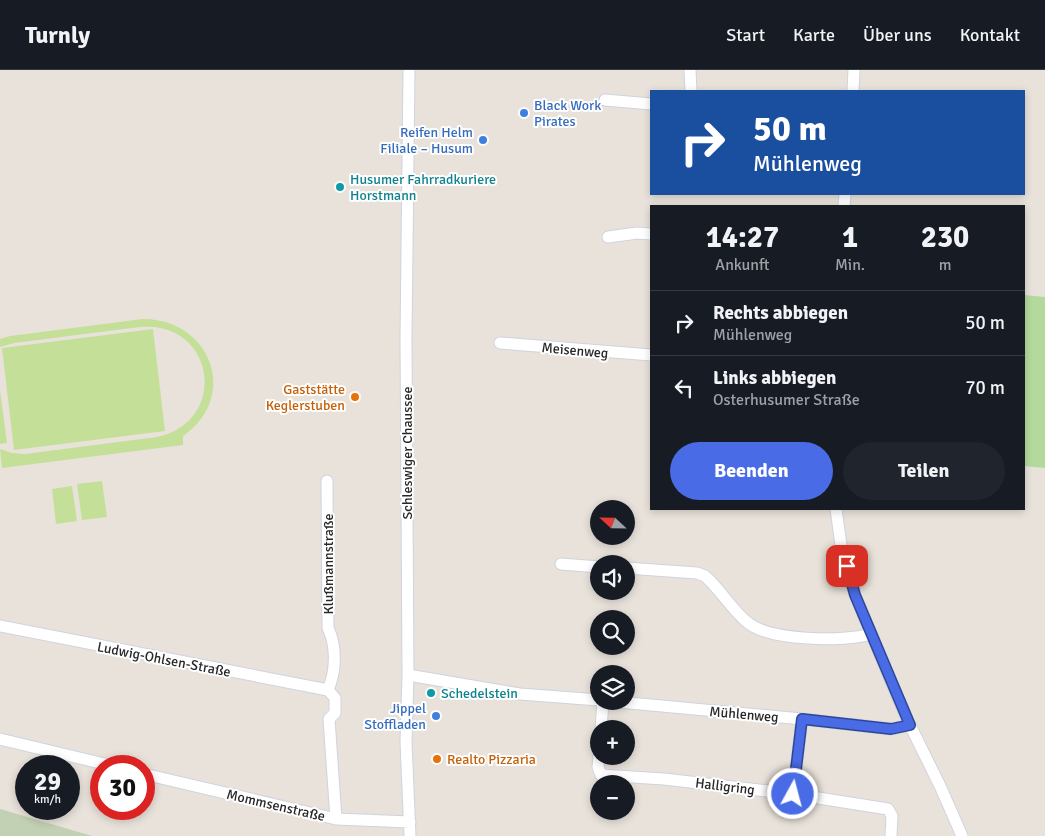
<!DOCTYPE html>
<html lang="de">
<head>
<meta charset="utf-8">
<style>
  body { margin:0; font-family:Signika,sans-serif; background:#20242c; color:#f1f3f6; height:100vh; display:flex; flex-direction:column; font-size:19px; white-space:nowrap }
  * { box-sizing:border-box; margin:0 }
  p { font-size:16px; color:#9ea1a6 }
  .icon { flex:none; width:28px; height:28px; fill:none; stroke:currentColor; stroke-width:2; stroke-linecap:round; stroke-linejoin:round }
  .map { position:relative; flex:1; overflow:hidden }
  .side { position:absolute; left:650px; top:135px; width:375px; height:305px; display:flex; flex-direction:column; background:#171b24; border-radius:0px; box-shadow:0 2px 8px #0003 }
  .side>* { flex:none }
  .hud { position:absolute; left:650px; top:20px; width:375px; height:105px; border-radius:0px; box-shadow:0 2px 8px #0003; background:#1a4fa0; color:#fff; overflow:hidden }
  .needle { width:32px; rotate:292deg }
  .controls { position:absolute; left:590px; top:430px; display:grid; gap:10px }
  .controls a { display:grid; place-items:center; width:45px; height:45px; border-radius:50%; background:#171b24; box-shadow:0 2px 8px #0003; font-size:25px }
  .speed { position:absolute; left:15px; top:685px; display:flex; gap:10px; font-size:25px; font-weight:700; text-align:center }
  .speed>* { display:grid; place-content:center; width:65px; height:65px; border-radius:50%; background:#171b24; box-shadow:0 2px 8px #0003; line-height:1 }
  .speed small { font-size:12px; font-weight:400 }
  .speed .limit { border:8px solid #d22; background:#fff; color:#111 }
  .pin { position:absolute; display:grid; place-items:center; width:42px; height:42px; color:#fff; margin:-21px; border-radius:10px; box-shadow:0 2px 8px #0006 }
  .me { position:absolute; width:55px; margin:-28px; rotate:7deg; stroke-linejoin:round; filter:drop-shadow(0 0 4px #0008) }
  .turn { display:flex; align-items:center; gap:18px; height:105px; padding:0 20px; font-size:22px }
  .turn .icon { width:65px; height:65px; stroke-width:2.5 }
  .turn b { display:block; font-size:35px; line-height:42px }
  .eta { display:flex; justify-content:space-evenly; align-items:center; height:85px; text-align:center }
  .eta b { font-size:30px; font-weight:700; line-height:35px }
  .cta { display:flex; gap:10px; margin-top:auto; padding:10px 20px }
  .cta a { flex:1; height:58px; border-radius:30px; background:#496ce6; color:#fff; font-size:20px; font-weight:700; line-height:58px; text-align:center }
  .cta a+a { background:#20242c; color:#f1f3f6 }
  ul { padding:0; list-style:none }
  li { display:flex; align-items:center; gap:15px; height:65px; padding:0 20px; border-top:1px solid #363941 }
  li div { flex:1 }
  li b { display:block; font-size:19px }
  li em { font-style:normal }
  header { display:flex; align-items:center; gap:30px; box-sizing:border-box; height:70px; padding:0 25px; background:#171b24; border-bottom:1px solid #363941 }
  header strong { font-size:24px }
  nav { display:flex; gap:28px; margin-inline-start:auto; font-size:18px }
  .map>svg:first-child { display:block }
</style>
</head>
<body>
<header>
<strong>Turnly</strong>
<nav><a>Start</a><a>Karte</a><a>Über uns</a><a>Kontakt</a></nav>
</header>
<div class="map">
<svg width="1045" height="766" viewBox="0 0 1045 766">
  <rect width="100%" height="100%" fill="#e8e2da"/>
  <path fill="#b3da9c" d="M 1024,225 L 1045,227 L 1045,398 L 1024,396 Z"/>
  <path fill="#c2d0b3" d="M 0,739 L 92,766 L 0,766 Z"/>
  <path fill="#c4e098" d="M 143,249 C 211,249 240,327 183,366 L 183,375 L 2,398 L 0,379 L 12,383 L 25,384 L 157,367 C 230,351 215,250 140,257 L 14,273 L 0,277 L 0,269 L 10,266 Z
    M 153,259 L 165,361 L 14,380 L 2,278 Z
    M 0,320 L 7,373 L 0,374 Z
    M 102,411 L 107,447 L 82,450 L 77,414 Z
    M 72,416 L 77,451 L 56,454 L 52,419 Z"/>
  <g fill="none" stroke-linecap="round" stroke-linejoin="round">
    <g stroke="#d0d3df" stroke-width="13">
      <path id="minor" d="M 409,0 L 406,268 L 408,605 L 406,672 L 410,766
        M 690,0 L 691,21
        M 853,21 L 854,0
        M 605,30 L 651,34
        M 844,136 L 845,124
        M 608,167 L 637,163 L 651,164
        M 500,273 L 651,285
        M 327,411 L 328,558 C 337,577 336,601 328,620 L 335,628 L 335,643 L 329,649 L 336,749
        M 836,439 L 842,482 L 855,525 L 906,647 L 941,718 L 962,766
        M 561,494 L 599,497
        M 626,498 L 697,503 L 705,506 C 721,520 731,539 747,552 C 769,571 844,572 871,564
        M 0,556 L 328,620
        M 408,605 L 520,624 L 599,630
        M 608,631 L 802,649 L 891,659 L 910,655
        M 601,659 L 603,631
        M 0,669 L 113,696
        M 599,686 L 598,697 L 601,705 L 664,709 L 793,724 L 802,649
        M 144,704 L 336,749 L 410,752
        M 793,724 L 888,739 L 892,746 L 891,766"/>
    </g>
    <use href="#minor" stroke="#fff" stroke-width="11"/>
  </g>
  <g fill="none" stroke-linecap="round" stroke-linejoin="round">
    <g stroke="#2f4696" stroke-width="12">
      <path id="route" d="M 793,724 L 802,649 L 891,659 L 910,655 L 855,525 L 847,496"/>
    </g>
    <use href="#route" stroke="#496ce6" stroke-width="9"/>
  </g>
  <g fill="#3f7fe0" stroke="#fff" stroke-width="2">
    <circle cx="524" cy="43" r="5"/>
    <circle cx="483" cy="70" r="5"/>
    <circle cx="436" cy="646" r="5"/>
  </g>
  <g fill="#0f9aa8" stroke="#fff" stroke-width="2">
    <circle cx="340" cy="117" r="5"/>
    <circle cx="431" cy="623" r="5"/>
  </g>
  <g fill="#e8710a" stroke="#fff" stroke-width="2">
    <circle cx="355" cy="327" r="5"/>
    <circle cx="437" cy="689" r="5"/>
  </g>
  <g text-anchor="middle" stroke-width="4" stroke-linejoin="round" paint-order="stroke">
    <g font-size="14" fill="#366cbe" stroke="#fff" text-anchor="end">
      <text x="534" y="40" text-anchor="start">Black Work<tspan x="534" dy="16">Pirates</tspan></text>
      <text x="473" y="67">Reifen Helm<tspan x="473" dy="16">Filiale – Husum</tspan></text>
      <text x="426" y="643">Jippel<tspan x="426" dy="16">Stoffladen</tspan></text>
    </g>
    <g font-size="14" fill="#0d838f" stroke="#fff" text-anchor="start">
      <text x="350" y="114">Husumer Fahrradkuriere<tspan x="350" dy="16">Horstmann</tspan></text>
      <text x="441" y="628">Schedelstein</text>
    </g>
    <g font-size="14" fill="#272727" stroke="#fff">
      <text transform="translate(575 280) rotate(5)" y="5">Meisenweg</text>
      <text transform="translate(407 383) rotate(-90)" y="5">Schleswiger Chaussee</text>
      <text transform="translate(328 494) rotate(-90)" y="5">Klußmannstraße</text>
      <text transform="translate(164 589) rotate(11)" y="5">Ludwig-Ohlsen-Straße</text>
      <text transform="translate(744 644) rotate(5)" y="5">Mühlenweg</text>
      <text transform="translate(725 716) rotate(7)" y="5">Halligring</text>
      <text transform="translate(276 735) rotate(13)" y="5">Mommsenstraße</text>
    </g>
    <g font-size="14" fill="#c56008" stroke="#fff" text-anchor="end">
      <text x="345" y="324">Gaststätte<tspan x="345" dy="16">Keglerstuben</tspan></text>
      <text x="447" y="694" text-anchor="start">Realto Pizzaria</text>
    </g>
  </g>
</svg>
<div class="controls">
<a><svg class="needle" viewBox="-14 -14 28 28"><path d="M0-13l5 13h-10z" fill="#e53935"/><path d="M0 13l5-13h-10z" fill="#9ea1a6"/></svg></a>
<a><svg class="icon" aria-label="sound" viewBox="0 0 24 24"><path d="M4 9h4l5-4v14l-5-4H4zM17 9q2 3 0 6"/></svg></a>
<a><svg class="icon" aria-label="search" viewBox="0 0 24 24"><circle cx="10" cy="10" r="6"/><path d="M15 15l6 6"/></svg></a>
<a><svg class="icon" aria-label="layers" viewBox="0 0 24 24"><path d="M12 4l9 5-9 5-9-5zM3 14l9 5 9-5"/></svg></a>
<a>+</a>
<a>−</a>
</div>
<div class="speed"><div>29<small>km/h</small></div><div class="limit">30</div></div>
<div class="pin" style="left:847px;top:496px;background:#d93025"><svg class="icon" aria-label="arrive" viewBox="0 0 24 24"><path d="M6 21V4h12l-3 4 3 4H6"/></svg></div>
<svg class="me" style="left:793px;top:724px" viewBox="-20 -20 40 40"><circle r="17" fill="#496ce6" stroke="#fff" stroke-width="3"/><path d="M0-11L8 9 0 5-8 9z" fill="#fff"/></svg>
<div class="hud">
<div class="turn"><svg class="icon" aria-label="right" viewBox="0 0 24 24"><path d="M7 20v-9h11M14 6l5 5-5 5"/></svg><div><b>50 m</b>Mühlenweg</div></div>
</div>
<section class="side">
<div class="eta">
<div><b>14:27</b><p>Ankunft</p></div>
<div><b>1</b><p>Min.</p></div>
<div><b>230</b><p>m</p></div>
</div>
<ul>
<li><svg class="icon" aria-label="right" viewBox="0 0 24 24"><path d="M7 20v-9h11M14 6l5 5-5 5"/></svg><div><b>Rechts abbiegen</b><p>Mühlenweg</p></div><em>50 m</em></li>
<li><svg class="icon" aria-label="left" viewBox="0 0 24 24"><path d="M17 20v-9H6M10 6l-5 5 5 5"/></svg><div><b>Links abbiegen</b><p>Osterhusumer Straße</p></div><em>70 m</em></li>
</ul>
<div class="cta"><a>Beenden</a><a>Teilen</a></div>
</section>
</div>
</body>
</html>
